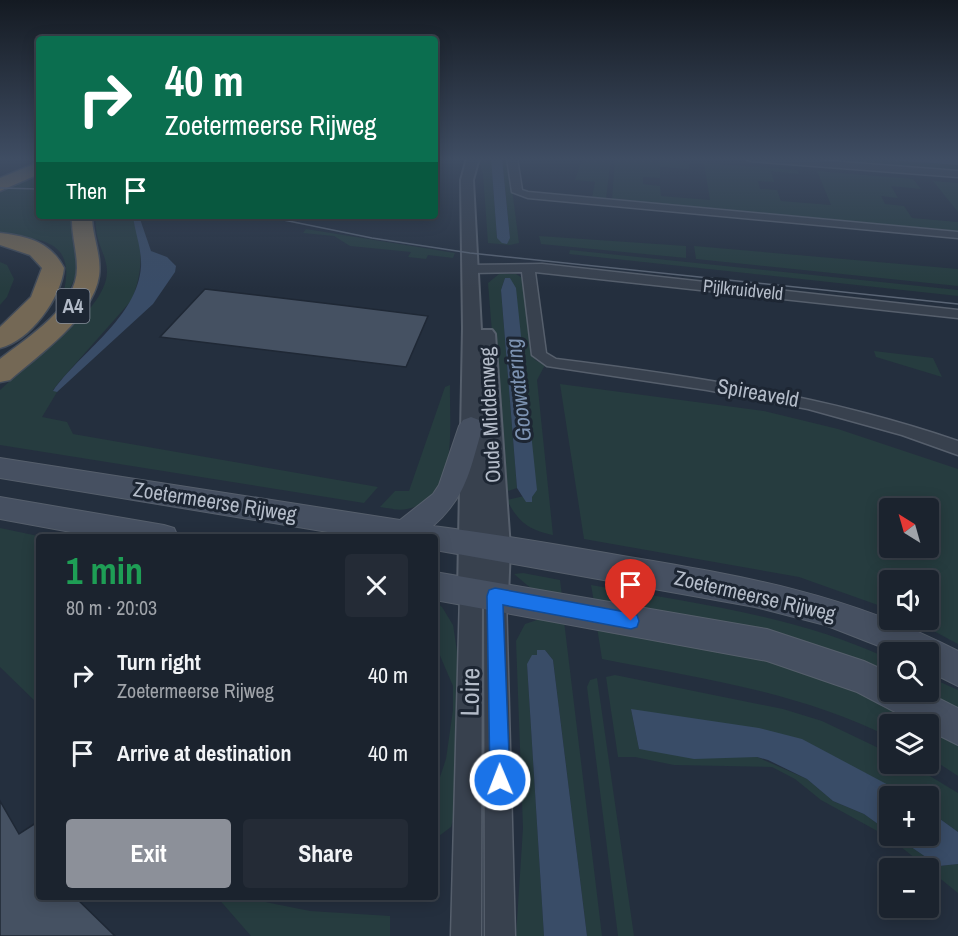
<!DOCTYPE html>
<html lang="en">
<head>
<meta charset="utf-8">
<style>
  body { margin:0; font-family:"Archivo Narrow",sans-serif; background:#242b36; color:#f1f3f6; height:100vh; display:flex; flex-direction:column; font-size:22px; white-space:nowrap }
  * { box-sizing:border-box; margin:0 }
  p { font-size:20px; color:#a0a4aa }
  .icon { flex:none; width:33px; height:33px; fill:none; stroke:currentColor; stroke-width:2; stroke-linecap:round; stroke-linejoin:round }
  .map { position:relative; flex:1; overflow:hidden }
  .panel { position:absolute; left:36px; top:534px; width:402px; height:366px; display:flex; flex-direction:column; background:#1b232e; border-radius:6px; box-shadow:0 3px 15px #0003,0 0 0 2px #39404a }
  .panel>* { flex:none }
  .guide { position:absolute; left:36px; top:36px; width:402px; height:183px; border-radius:6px; box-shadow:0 3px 15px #0003,0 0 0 2px #39404a; background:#0b6e4f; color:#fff; overflow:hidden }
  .needle { width:39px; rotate:323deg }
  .controls { position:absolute; left:879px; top:498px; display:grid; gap:12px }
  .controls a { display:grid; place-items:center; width:60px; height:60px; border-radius:6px; background:#1b232e; box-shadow:0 3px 15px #0003,0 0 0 2px #39404a; font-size:30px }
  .pin { position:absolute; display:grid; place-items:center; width:51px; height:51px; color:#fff; margin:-62px -26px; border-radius:50% 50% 50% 0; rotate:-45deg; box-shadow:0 0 6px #0007 }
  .pin .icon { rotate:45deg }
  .me { position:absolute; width:66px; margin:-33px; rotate:359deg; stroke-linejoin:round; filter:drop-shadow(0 0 4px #0008) }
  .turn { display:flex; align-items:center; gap:21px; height:126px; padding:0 30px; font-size:27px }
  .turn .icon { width:78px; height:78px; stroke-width:2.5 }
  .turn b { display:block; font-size:42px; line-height:51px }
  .then { display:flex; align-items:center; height:57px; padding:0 30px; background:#0003; gap:12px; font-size:22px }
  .round { display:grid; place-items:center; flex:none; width:63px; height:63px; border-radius:6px; background:#242b36 }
  .head { display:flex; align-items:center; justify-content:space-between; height:102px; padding:0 30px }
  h1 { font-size:36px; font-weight:800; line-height:45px; color:#1e9e55 }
  .action { display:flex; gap:12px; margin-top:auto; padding:12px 30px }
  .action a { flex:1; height:69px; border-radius:6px; background:#8c9099; color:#fff; font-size:24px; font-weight:800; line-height:69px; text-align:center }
  .action a+a { background:#242b36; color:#f1f3f6 }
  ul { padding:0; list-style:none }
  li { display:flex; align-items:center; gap:18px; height:78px; padding:0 30px }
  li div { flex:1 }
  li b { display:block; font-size:22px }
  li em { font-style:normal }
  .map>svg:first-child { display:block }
</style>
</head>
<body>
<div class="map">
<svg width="958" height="936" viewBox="0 0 958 936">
  <rect width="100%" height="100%" fill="#242f3e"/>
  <path fill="#263c3f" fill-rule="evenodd" d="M 478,158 L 491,158 L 497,238 L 510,238 L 502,158 L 508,158 L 519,243 L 510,245 L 488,243 L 483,175 Z
    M 582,158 L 611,158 L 606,199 L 592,198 L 595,182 L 575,180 Z
    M 615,158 L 689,162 L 689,169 L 660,167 L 660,178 L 643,177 L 643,184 L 660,186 L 661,196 L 710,200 L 704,163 L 797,170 L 799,174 L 771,171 L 774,182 L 758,181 L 760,189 L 777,190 L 781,201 L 831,205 L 817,171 L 913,179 L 921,189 L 891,186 L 898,198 L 881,196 L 885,204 L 904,206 L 912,218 L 958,222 L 958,231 L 612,200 Z
    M 811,158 L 864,158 L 955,165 L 958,173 L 948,172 L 945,169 Z
    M 39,173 L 39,216 L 72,216 C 67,254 91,264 61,301 C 79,245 49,236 0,237 L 0,191 Z
    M 933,181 L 958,183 L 958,212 Z
    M 96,216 L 133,216 C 134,226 139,235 140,244 C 142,264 139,283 131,301 L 60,381 L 53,390 L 57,392 L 42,417 L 67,422 L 73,434 L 378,487 L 364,503 L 0,445 L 0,390 L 91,307 C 126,263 92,255 96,216 Z
    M 306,229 L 455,253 L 453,258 L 428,255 L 426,259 L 408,257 L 411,252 L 350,246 L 334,236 L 303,233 Z
    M 539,236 L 686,246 L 686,258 L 541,244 Z
    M 694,246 L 958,269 L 958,286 L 696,259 Z
    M 570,250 L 958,290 L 958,296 L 569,254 Z
    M 0,262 L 7,265 L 14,279 L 7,297 L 0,305 Z
    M 499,274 L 516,274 L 524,279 L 535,360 L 545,365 L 537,380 L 553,535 C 529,530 518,522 507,500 L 524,496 L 532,501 L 510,278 L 505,278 L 501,290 L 517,488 L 505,492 L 488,283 Z
    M 874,351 L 933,358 L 942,377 L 876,357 Z
    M 560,384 L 764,411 L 838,429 L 958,469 L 958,644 L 913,620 L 928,620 L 928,580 L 890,580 L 889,609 L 799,577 L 584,539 ZM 890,508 L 928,508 L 928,548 L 890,548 Z
    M 450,385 C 449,425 460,500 407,509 C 399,511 388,508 380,507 L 395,491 L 409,491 L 445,387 Z
    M 0,528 L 43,537 L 39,537 L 37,703 L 0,667 Z
    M 523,573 L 560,580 L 562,596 L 533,590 L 514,574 Z
    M 591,585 C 693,603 795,615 889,659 L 889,676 L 594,602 Z
    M 435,601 L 442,607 L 453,625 L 457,651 L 458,801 L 451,827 L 435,839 L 435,792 L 446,759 L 453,710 L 453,686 L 435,644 Z
    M 543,618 L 564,621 L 602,936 L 587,936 L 553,660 L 545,650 L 527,664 L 544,936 L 516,936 L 523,828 L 516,641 L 525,624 Z
    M 597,627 L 762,658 L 824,676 L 928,724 L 890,724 L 889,737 C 799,692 700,678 602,659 Z
    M 615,675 L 783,709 L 822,721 L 889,753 L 890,764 L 910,764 L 958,793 L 958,832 L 929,811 L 928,796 L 909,796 L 903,792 L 631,709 L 639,749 L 757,757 L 807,779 L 833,801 L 864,814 L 889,832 L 890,836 L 895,836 L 939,866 L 958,864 L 958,893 L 890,838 L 821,800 L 795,779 L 772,767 L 674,765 L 635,757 L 618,757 L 606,677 Z
    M 929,677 L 958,690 L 958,714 L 919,692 L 928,692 Z
    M 597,678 L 634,936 L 618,936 L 587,687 L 590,680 Z
    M 928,725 L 958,742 L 958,776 L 929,757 Z
    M 217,897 L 240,897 L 310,911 L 390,916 L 390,936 L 251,936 Z"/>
  <path fill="#394c67" d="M 491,158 L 502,158 L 510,238 L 507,244 L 502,243 L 497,238 Z
    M 863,158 L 958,160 L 958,165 Z
    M 133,216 L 139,216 L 151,251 L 167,257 L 176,266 L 175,272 L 153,304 L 57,392 L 53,391 C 80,352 137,318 141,267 C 142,249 135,233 133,216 Z
    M 505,278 L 510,278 L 516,288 L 537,490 L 532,497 L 532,502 L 526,502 L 517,488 L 501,290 Z
    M 537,650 L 545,650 L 553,660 L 587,936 L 544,936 L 527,664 L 532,655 L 537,655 Z
    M 631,709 L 759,728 L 802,739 L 909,796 L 890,796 L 889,832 L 864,814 L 833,801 L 807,779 L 768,760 L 757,757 L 694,759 L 639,749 Z
    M 929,811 L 958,832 L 958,864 L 939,866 L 895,836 L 928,836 Z"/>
  <path fill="#455162" stroke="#1f2835" stroke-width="1.5" d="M 205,289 L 340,305 L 428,316 L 406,367 L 160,337 Z
    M 0,801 L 19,834 L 39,821 L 39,897 L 75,897 L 115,936 L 0,936 Z"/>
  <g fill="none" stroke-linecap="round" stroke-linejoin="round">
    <g stroke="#565f6c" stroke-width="3">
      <path id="minor" d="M 507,158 L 517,158 L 522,190 L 528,192 L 958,232 L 958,238 L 528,198 L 512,192 Z
        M 745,158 L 790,158 L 958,171 L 958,177 L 750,161 Z
        M 542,264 L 958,310 L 958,318 L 535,272 L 546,353 L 556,359 C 693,376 827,396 958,441 L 958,455 L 902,435 L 808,409 L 707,390 L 547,366 L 532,355 L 522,272 L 470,273 L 464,269 L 470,265 Z
        M 471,583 L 479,586 L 482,593 L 481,936 L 451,936 L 460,593 L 463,586 Z
        M 495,586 L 503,589 L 506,596 L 515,936 L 485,936 L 484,596 L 487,589 Z"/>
    </g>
    <g stroke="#565f6c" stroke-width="4">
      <path id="tertiary" d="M 467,158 L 479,158 L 473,180 L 481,330 L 492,330 L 495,334 L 510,548 L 508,596 L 505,605 L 495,608 L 485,605 L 482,598 L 480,602 L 471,605 L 462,602 L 458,593 L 463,328 L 461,180 Z"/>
    </g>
    <g stroke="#565f6c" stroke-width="2">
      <path id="secondary" d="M 471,417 L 479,420 L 483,426 C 470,468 468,495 433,526 C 496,534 560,545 623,556 C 744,576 848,594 958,651 L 958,686 L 928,671 L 928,652 L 894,652 L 825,625 L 755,607 L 435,550 L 435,537 L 358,537 L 0,478 L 0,458 L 400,520 L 433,494 L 439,485 L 459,426 L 463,420 Z
        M 0,497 L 164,525 L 174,528 L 178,537 L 98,537 L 0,519 Z
        M 435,572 L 767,629 L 864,661 L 890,673 L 890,692 L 926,692 L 958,708 L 958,745 L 928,730 L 928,724 L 918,724 L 857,692 L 767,661 L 435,600 Z"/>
    </g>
    <g stroke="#434c59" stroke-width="3">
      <path id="motorway" d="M 39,162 L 39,174 L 0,191 L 0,178 Z
        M 72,216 L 92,216 C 92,236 102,256 99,276 C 93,317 40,354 10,380 L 0,382 L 0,359 C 28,337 77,307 77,268 C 77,250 71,234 72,216 Z
        M 0,233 C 27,236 51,242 64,268 C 61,298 30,341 0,348 L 0,327 L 31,297 L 42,268 L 30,255 L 0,245 Z"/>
    </g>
    <use href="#minor" fill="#38414e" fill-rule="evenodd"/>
    <use href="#tertiary" fill="#38414e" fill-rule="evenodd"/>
    <use href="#secondary" fill="#465061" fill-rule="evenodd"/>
    <use href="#motorway" fill="#746855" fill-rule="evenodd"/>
    <path stroke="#5a6575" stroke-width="1.5" d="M 0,188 L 39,189
      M 264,216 L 372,238 L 470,253 L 958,304"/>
  </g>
  <linearGradient id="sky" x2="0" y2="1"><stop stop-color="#141a22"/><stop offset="0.55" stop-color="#3f4d63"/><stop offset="1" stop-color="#3f4d63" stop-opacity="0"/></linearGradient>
  <rect width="958" height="289" fill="url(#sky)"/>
  <path fill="#1a73e8" stroke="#114b97" stroke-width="1.5" d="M 495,588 L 631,613 L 637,615 L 639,621 L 637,627 L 631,629 L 503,605 L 510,780 L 507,787 L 500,790 L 493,787 L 490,780 L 487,596 L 489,590 Z"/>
  <g text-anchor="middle" stroke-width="6" stroke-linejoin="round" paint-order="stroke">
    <g font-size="18" fill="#b4bcc9" stroke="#1d2633">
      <text transform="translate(743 290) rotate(6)" y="6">Pijlkruidveld</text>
    </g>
    <rect fill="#1d2633" stroke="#878f9c" stroke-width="1.5" x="56.5" y="289" width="33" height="34" rx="4.5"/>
    <g font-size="20" font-weight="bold" fill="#b4bcc9">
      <text x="73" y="313">A4</text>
    </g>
    <g font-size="21" fill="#b4bcc9" stroke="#1d2633">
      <text transform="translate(758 393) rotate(10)" y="7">Spireaveld</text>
      <text transform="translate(490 415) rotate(-93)" y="7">Oude Middenweg</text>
      <text transform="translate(215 502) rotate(9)" y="7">Zoetermeerse Rijweg</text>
      <text transform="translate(755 596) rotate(13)" y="7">Zoetermeerse Rijweg</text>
    </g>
    <g font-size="22" font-style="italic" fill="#7c92b1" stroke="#1d2633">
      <text transform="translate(518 390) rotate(-96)" y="8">Goowatering</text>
    </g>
    <g font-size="26" fill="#b4bcc9" stroke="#1d2633">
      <text transform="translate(470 692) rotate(-89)" y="9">Loire</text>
    </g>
  </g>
</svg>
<div class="controls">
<a><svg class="needle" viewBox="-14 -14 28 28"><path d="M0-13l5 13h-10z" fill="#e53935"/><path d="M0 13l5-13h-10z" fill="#a0a4aa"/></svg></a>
<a><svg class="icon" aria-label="sound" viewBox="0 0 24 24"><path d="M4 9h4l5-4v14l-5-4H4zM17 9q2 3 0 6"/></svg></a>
<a><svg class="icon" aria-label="search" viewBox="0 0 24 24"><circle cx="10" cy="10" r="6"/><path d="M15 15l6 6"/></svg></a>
<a><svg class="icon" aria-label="layers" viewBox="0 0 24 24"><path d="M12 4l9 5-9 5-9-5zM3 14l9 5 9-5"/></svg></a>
<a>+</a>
<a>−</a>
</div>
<div class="pin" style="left:631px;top:621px;background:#d93025"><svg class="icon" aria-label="arrive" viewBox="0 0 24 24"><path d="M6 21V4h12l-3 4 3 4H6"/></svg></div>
<svg class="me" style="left:500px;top:780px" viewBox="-20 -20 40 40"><circle r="17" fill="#1a73e8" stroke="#fff" stroke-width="3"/><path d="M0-11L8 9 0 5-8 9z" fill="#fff"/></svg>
<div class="guide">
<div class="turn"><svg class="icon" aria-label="right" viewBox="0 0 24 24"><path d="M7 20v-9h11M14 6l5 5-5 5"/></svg><div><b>40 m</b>Zoetermeerse Rijweg</div></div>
<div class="then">Then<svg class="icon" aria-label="arrive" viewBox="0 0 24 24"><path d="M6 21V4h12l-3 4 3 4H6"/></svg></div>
</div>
<section class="panel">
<div class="head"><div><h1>1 min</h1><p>80 m · 20:03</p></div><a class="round"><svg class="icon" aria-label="close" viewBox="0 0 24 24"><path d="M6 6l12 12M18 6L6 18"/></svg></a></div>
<ul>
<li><svg class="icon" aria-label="right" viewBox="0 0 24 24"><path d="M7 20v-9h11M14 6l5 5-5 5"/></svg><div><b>Turn right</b><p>Zoetermeerse Rijweg</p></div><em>40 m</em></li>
<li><svg class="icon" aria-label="arrive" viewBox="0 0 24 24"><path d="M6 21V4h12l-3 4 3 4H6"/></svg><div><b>Arrive at destination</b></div><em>40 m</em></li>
</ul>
<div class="action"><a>Exit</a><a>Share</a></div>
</section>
</div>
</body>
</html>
